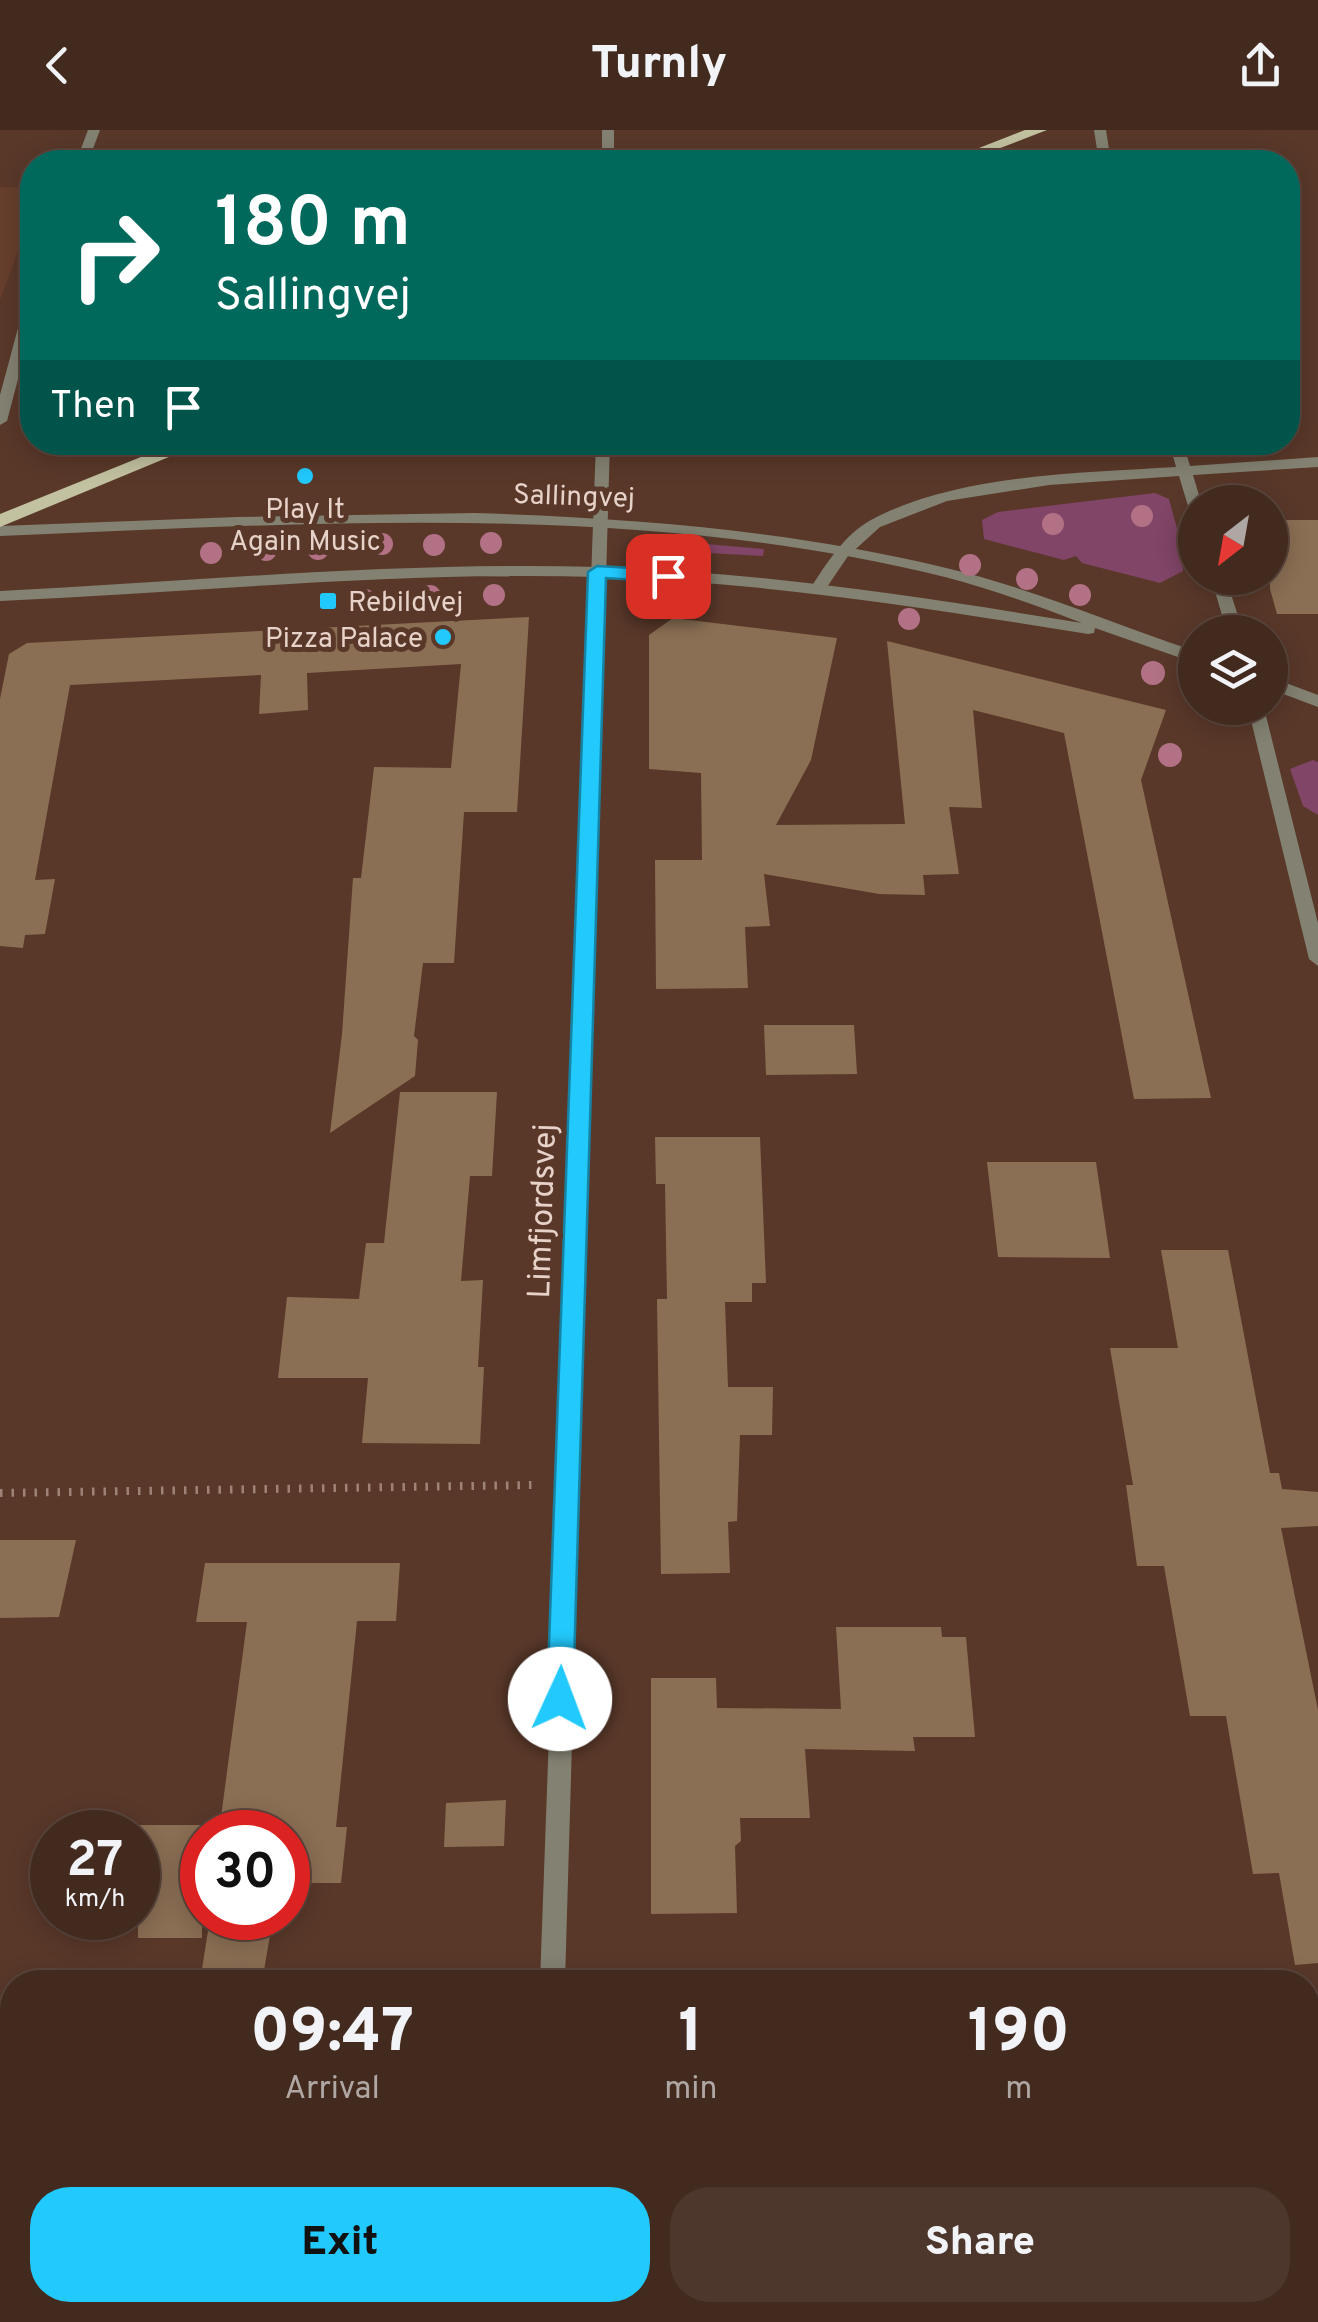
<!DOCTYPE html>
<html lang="en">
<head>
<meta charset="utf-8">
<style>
  body { margin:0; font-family:Overpass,sans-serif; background:#4d362c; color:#f1f3f6; height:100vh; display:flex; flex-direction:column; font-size:38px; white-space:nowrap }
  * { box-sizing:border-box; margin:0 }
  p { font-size:32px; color:#afa7a4 }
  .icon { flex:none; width:55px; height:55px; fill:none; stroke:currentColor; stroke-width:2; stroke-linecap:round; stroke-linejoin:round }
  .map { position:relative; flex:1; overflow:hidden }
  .panel { position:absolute; left:0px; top:1840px; width:1320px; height:352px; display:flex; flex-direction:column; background:#432a1f; border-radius:40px 40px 0 0; box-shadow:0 5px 25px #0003,0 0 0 2px #5b463d }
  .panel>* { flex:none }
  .hud { position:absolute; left:20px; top:20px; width:1280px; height:305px; border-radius:40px; box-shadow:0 5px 25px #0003,0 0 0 2px #5b463d; background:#00695c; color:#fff; overflow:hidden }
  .needle { width:65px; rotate:211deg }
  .fabs { position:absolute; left:1178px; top:355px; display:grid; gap:20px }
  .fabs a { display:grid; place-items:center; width:110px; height:110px; border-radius:50%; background:#432a1f; box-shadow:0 5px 25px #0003,0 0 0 2px #5b463d; font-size:50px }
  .speed { position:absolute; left:30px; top:1680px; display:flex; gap:20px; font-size:50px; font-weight:700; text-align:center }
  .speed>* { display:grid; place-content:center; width:130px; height:130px; border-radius:50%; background:#432a1f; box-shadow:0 5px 25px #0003,0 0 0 2px #5b463d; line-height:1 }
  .speed small { font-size:25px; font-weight:400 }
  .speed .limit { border:15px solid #d22; background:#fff; color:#111 }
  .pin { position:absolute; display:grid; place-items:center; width:85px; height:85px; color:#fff; margin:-42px; border-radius:20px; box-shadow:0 5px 15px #0006 }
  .me { position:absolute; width:110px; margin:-55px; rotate:2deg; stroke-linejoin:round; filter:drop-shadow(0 0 8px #0008) }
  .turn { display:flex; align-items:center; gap:35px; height:210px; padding:0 30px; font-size:45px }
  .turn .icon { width:130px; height:130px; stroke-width:2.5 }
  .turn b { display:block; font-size:70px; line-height:85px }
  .then { display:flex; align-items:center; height:95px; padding:0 30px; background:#0003; gap:20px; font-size:38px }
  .eta { display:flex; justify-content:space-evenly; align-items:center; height:170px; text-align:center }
  .eta b { font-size:60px; font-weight:800; line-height:70px }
  .button { display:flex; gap:20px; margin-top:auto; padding:20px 30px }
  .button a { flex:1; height:115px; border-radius:40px; background:#22c9fd; color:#111; font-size:40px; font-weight:800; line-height:115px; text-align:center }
  .button a+a { background:#4d362c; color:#f1f3f6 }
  header { display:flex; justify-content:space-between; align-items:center; height:130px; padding:0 30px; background:#432a1f; font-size:45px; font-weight:800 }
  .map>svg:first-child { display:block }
</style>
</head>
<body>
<header><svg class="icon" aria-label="back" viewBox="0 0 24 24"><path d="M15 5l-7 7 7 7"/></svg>Turnly<svg class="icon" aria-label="share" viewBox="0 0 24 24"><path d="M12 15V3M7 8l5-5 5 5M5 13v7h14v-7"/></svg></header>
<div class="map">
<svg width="1318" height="2192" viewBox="0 0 1318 2192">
  <rect width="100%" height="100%" fill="#593829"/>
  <path fill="#673f2c" d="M 0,57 L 32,58 L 32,83 L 0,170 Z"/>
  <path fill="#814567" d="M 1155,363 L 1169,369 L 1181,413 L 1183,441 L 1160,453 L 1082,433 L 1076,426 L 1064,430 L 984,409 L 982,390 L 998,382 Z
    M 648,409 L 764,419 L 763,426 L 634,419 L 630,414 Z
    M 1313,630 L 1318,632 L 1318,685 L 1303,676 L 1290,639 Z"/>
  <path fill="#8b6f54" d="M 1270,390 L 1318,390 L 1318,484 L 1277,484 L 1270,459 Z
    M 529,487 L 517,682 L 464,682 L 454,833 L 423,833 L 414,906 L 418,910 L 415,946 L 330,1003 L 342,904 L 353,748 L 361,748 L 374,637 L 451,638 L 461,534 L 307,543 L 308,580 L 259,584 L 261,545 L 70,555 L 35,750 L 55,749 L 45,804 L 25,805 L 23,818 L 0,816 L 0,569 L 9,524 L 27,513 Z
    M 673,488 L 837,508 L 811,630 L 776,695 L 905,694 L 887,511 L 1166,580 L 1141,650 L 1211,968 L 1134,969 L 1064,603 L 973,580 L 982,678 L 949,677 L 959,744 L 923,745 L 925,765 L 879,764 L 764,744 L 770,796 L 745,797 L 748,858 L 656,859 L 655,730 L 702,730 L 701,643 L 649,639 L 649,505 Z
    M 764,895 L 854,895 L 857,944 L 766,945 Z
    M 400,962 L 497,962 L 492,1046 L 470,1046 L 461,1151 L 483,1150 L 478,1237 L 484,1237 L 480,1314 L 362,1313 L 368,1248 L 278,1248 L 287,1167 L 359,1169 L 366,1113 L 384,1113 Z
    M 655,1007 L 760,1007 L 766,1153 L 752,1153 L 752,1172 L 725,1172 L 728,1257 L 773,1257 L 772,1305 L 740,1305 L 737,1391 L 728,1392 L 730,1443 L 661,1444 L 657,1169 L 667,1169 L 665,1054 L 656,1054 Z
    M 987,1032 L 1096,1032 L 1110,1128 L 998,1127 Z
    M 1161,1120 L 1228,1120 L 1270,1343 L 1279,1343 L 1282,1359 L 1318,1362 L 1318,1396 L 1281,1398 L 1318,1580 L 1318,1833 L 1295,1835 L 1279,1743 L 1253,1744 L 1226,1586 L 1190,1586 L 1164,1436 L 1137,1436 L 1126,1355 L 1133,1355 L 1110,1218 L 1178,1218 Z
    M 0,1410 L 76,1410 L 59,1487 L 0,1488 Z
    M 205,1433 L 400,1433 L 396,1491 L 357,1491 L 336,1697 L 347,1697 L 341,1753 L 288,1753 L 288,1702 L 219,1702 L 247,1492 L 196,1492 Z
    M 836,1497 L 941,1497 L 942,1507 L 966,1507 L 975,1607 L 913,1607 L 915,1621 L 805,1619 L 810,1688 L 740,1688 L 741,1711 L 735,1716 L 737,1783 L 651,1784 L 651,1548 L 716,1548 L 717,1578 L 841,1579 Z
    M 506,1670 L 504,1716 L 444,1717 L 446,1673 Z
    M 138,1695 L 202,1695 L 202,1808 L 138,1808 Z
    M 210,1788 L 273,1788 L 262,1852 L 200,1852 Z"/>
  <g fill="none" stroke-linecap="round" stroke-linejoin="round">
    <path stroke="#9f8377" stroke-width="8" stroke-dasharray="2.5 9" stroke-linecap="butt" d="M 0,1363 L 534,1355"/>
    <path fill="#838272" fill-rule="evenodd" d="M 88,0 L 100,0 L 88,32 L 76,32 Z
      M 602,0 L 614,0 L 614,32 L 602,32 Z
      M 1094,0 L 1106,0 L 1111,32 L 1099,32 Z
      M 32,168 L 32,196 L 7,291 L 0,295 L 0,265 L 25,172 Z
      M 596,312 L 610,312 L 565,1852 L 540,1852 Z
      M 1169,312 L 1183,312 L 1190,336 L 1318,327 L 1318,337 L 1193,345 L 1201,372 L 1195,372 L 1195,381 L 1188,376 L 1179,346 L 1049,355 L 947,371 L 880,397 L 848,426 L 823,463 L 818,464 L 810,459 C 826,434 844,405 871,390 C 956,344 1082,343 1176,337 Z
      M 1211,448 L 1226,448 L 1243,502 L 1227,502 Z
      M 1248,578 L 1264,578 L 1318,793 L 1318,836 L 1309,829 Z
      M 530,2180 L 558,2180 L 557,2192 L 529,2192 Z"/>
    <path fill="#838272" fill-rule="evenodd" d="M 474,383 C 632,388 788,400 942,437 C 1029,457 1111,493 1195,521 L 1195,533 L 1095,498 L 1094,503 L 1088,504 C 926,478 763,452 599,447 C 399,441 199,462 0,471 L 0,461 C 200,451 399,431 599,437 C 761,442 922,467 1082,493 C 1037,476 991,459 945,447 C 636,371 314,393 0,406 L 0,396 L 237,387 Z
      M 1270,547 L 1318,565 L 1318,577 L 1270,559 Z"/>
    <path fill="#c2c1a0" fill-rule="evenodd" d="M 1025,0 L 1047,0 L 964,32 L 943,32 Z
      M 178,312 L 205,312 L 0,397 L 0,384 Z"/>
  </g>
  <g fill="#b27185">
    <circle cx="1142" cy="386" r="11"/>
    <circle cx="1053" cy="394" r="11"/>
    <circle cx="491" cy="413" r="11"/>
    <circle cx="382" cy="414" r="11"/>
    <circle cx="434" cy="415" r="11"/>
    <circle cx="318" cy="419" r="11"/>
    <circle cx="266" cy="420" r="11"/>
    <circle cx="211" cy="423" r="11"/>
    <circle cx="970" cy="435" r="11"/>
    <circle cx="1027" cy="449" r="11"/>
    <circle cx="494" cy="465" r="11"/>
    <circle cx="1080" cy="465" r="11"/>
    <circle cx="430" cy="466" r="11"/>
    <circle cx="365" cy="470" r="11"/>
    <circle cx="909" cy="489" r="11"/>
    <circle cx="1153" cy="543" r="12"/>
    <circle cx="1170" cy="625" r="12"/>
  </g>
  <path fill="#22c9fd" stroke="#1683a4" stroke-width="2.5" d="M 597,436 L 668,440 L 677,446 L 668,452 L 606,448 L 573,1569 L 569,1579 L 560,1582 L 551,1579 L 547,1569 L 588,442 Z"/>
  <g fill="#22c9fd" stroke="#593829" stroke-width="4">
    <circle cx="305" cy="346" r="10"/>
    <rect x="318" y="461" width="20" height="20" rx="5"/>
    <circle cx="443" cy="507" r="10"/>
  </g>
  <g text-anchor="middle" stroke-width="10" stroke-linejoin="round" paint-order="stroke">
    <g font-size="28" fill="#e7d2c9" stroke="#593829">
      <text transform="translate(574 365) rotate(2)" y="10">Sallingvej</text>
    </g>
    <g font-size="28" fill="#e7d2c9" stroke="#593829">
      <text x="305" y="388">Play It<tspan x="305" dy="32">Again Music</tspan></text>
      <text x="348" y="481" text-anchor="start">Rebildvej</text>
      <text x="423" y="517" text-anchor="end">Pizza Palace</text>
    </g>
    <g font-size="32" fill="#e7d2c9" stroke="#593829">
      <text transform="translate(541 1081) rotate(-88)" y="11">Limfjordsvej</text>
    </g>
  </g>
</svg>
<div class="fabs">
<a><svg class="needle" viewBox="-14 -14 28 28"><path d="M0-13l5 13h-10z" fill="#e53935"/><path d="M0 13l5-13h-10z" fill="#afa7a4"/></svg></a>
<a><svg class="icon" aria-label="layers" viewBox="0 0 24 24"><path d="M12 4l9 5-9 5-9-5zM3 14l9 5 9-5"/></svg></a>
</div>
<div class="speed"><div>27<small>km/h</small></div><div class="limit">30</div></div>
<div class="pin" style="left:668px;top:446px;background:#d93025"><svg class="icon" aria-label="arrive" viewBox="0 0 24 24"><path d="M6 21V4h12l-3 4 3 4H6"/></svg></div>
<svg class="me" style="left:560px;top:1569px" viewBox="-20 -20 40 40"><circle r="19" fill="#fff"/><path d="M0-13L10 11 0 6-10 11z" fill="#22c9fd"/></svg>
<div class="hud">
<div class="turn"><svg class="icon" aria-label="right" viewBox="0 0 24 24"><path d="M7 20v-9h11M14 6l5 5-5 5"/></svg><div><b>180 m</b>Sallingvej</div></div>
<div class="then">Then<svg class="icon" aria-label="arrive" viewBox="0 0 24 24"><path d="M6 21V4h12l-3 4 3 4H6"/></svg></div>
</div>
<section class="panel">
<div class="eta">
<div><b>09:47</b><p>Arrival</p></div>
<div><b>1</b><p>min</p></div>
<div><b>190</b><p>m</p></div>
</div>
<div class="button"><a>Exit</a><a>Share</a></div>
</section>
</div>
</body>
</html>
